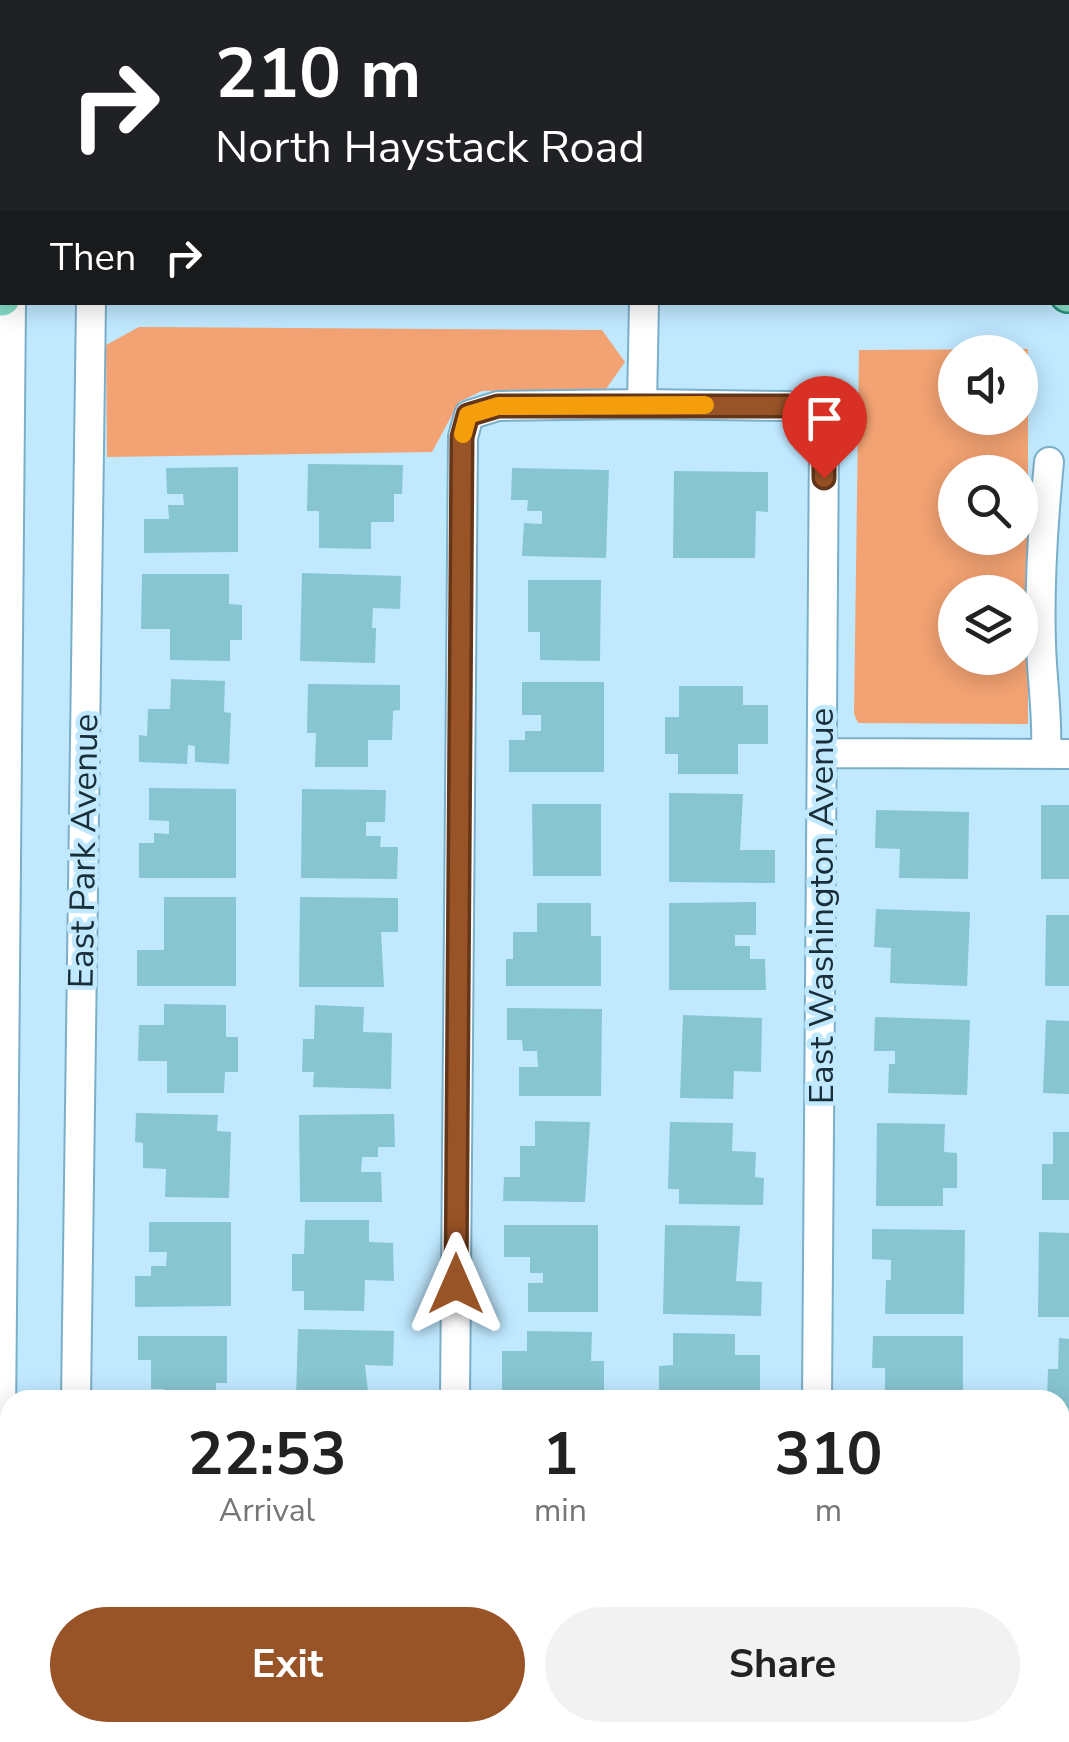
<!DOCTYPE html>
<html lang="en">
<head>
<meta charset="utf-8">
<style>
  body { margin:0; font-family:"Nunito Sans",sans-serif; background:#f2f2f2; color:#222; height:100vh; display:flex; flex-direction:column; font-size:38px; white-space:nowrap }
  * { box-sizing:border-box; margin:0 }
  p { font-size:32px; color:#767676 }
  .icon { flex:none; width:55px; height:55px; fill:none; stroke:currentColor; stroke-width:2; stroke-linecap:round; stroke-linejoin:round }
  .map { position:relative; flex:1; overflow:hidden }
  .sheet { position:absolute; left:0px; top:1390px; width:1070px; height:352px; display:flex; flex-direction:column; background:#fff; border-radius:30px 30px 0 0; box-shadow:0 5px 25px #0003 }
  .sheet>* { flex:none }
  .hud { position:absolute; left:0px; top:0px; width:1070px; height:305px; box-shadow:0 5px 25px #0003; background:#202124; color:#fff; overflow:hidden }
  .buttons { position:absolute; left:938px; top:335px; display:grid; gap:20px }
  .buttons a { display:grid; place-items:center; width:100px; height:100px; border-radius:50%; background:#fff; box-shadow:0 5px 25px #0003; font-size:50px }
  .pin { position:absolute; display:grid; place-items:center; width:85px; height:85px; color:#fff; margin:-102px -42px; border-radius:50% 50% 50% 0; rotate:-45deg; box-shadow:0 0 10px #0007 }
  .pin .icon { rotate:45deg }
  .me { position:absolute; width:110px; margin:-55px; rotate:0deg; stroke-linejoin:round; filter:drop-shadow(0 0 8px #0008) }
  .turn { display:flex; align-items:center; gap:35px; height:210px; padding:0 50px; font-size:45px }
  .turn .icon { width:130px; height:130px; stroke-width:2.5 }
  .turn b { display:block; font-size:70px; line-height:85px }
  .then { display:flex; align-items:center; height:95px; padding:0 50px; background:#0003; gap:20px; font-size:38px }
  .eta { display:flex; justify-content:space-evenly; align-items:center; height:170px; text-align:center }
  .eta b { font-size:60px; font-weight:700; line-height:70px }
  .action { display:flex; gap:20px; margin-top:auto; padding:20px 50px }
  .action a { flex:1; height:115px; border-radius:60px; background:#985327; color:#fff; font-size:40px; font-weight:700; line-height:115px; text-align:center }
  .action a+a { background:#f2f2f2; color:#222 }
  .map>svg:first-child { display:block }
</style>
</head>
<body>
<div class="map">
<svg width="1069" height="1742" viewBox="0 0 1069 1742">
  <rect width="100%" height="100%" fill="#c0e9ff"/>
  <path fill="#f3a373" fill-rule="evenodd" d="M 139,327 L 602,330 L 625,362 L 606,389 L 482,391 L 459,402 L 432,452 L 107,457 L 106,345 Z
    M 1028,349 L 1028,724 L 858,723 L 854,714 L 859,350 ZM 955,352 L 1020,352 L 1020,418 L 955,418 ZM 955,472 L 1020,472 L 1020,538 L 955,538 ZM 955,592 L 1020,592 L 1020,658 L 955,658 Z
    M 85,1732 L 427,1733 L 427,1742 L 85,1742 Z"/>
  <path fill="#87c5d1" d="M 308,464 L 403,465 L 402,494 L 394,494 L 394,522 L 371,522 L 371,549 L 319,548 L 319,511 L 307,511 Z
    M 238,467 L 238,552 L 144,553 L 144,519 L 169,519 L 168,505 L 184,505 L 183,494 L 167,494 L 166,468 Z
    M 512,468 L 609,470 L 606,558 L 522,556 L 524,523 L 542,524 L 542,511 L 527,511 L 528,500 L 511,500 Z
    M 674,471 L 768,472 L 768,512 L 756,511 L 755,558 L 673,558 Z
    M 302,573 L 401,576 L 400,609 L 373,608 L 372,628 L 376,628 L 375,663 L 300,661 Z
    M 142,574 L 229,574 L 229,604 L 242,605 L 242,640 L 230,640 L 230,661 L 170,660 L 170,629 L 141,629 Z
    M 528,580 L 601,580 L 600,661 L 540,660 L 540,632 L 528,632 Z
    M 171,679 L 225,681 L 224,712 L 231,713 L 229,764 L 195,762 L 195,746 L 188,745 L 187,764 L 139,762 L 139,735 L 147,736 L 148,709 L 170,709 Z
    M 522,682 L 604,682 L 604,772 L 509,772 L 509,740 L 525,740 L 525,731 L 541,731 L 541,715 L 522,715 Z
    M 308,684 L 400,685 L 400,710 L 393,711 L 392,740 L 368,740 L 368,767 L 315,767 L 316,733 L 307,733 Z
    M 679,686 L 743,686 L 743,705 L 768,705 L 768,744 L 738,744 L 738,774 L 678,774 L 678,754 L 665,754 L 665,717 L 679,717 Z
    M 149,788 L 236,789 L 236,878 L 139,878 L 139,843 L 154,843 L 154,833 L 169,834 L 169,821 L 149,820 Z
    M 302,789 L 386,790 L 385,822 L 366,822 L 366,836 L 381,836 L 380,847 L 398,847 L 397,879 L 301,878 Z
    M 669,793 L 743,794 L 740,850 L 775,850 L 775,883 L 669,882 Z
    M 532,804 L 601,804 L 601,876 L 533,876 Z
    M 1041,805 L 1069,805 L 1069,879 L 1041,879 Z
    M 876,810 L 969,812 L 968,879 L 899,878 L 900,849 L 875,848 Z
    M 164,897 L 236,897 L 236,986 L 137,986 L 137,950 L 164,950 Z
    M 300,897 L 398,898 L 398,932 L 381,932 L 384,987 L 299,987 Z
    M 756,902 L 756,935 L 735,935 L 735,946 L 750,946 L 750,959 L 765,959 L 766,990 L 669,990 L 669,903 Z
    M 537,903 L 591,903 L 591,936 L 601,936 L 601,986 L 506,986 L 506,959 L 513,959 L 513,932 L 537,932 Z
    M 876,909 L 970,912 L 967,986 L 890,983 L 891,948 L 874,947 Z
    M 1046,915 L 1069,915 L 1069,986 L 1045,986 Z
    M 164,1004 L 226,1005 L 226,1037 L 238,1037 L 238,1072 L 225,1072 L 224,1093 L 167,1093 L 167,1061 L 138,1061 L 139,1025 L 164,1025 Z
    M 315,1005 L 364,1007 L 363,1032 L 392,1033 L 391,1089 L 313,1087 L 314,1072 L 302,1072 L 303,1039 L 314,1039 Z
    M 507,1008 L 602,1009 L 601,1096 L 519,1096 L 519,1067 L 538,1067 L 537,1051 L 523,1051 L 522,1040 L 507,1040 Z
    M 683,1015 L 762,1018 L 761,1072 L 734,1071 L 733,1099 L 680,1098 Z
    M 875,1017 L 970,1020 L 967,1095 L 888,1093 L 889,1064 L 895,1064 L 895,1051 L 874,1051 Z
    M 1046,1020 L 1069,1021 L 1069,1094 L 1043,1093 Z
    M 136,1113 L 218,1115 L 217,1131 L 231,1132 L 229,1198 L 165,1197 L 166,1169 L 143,1168 L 143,1143 L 135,1142 Z
    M 394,1114 L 395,1147 L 378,1147 L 378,1157 L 362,1157 L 361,1172 L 381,1172 L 382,1202 L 300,1202 L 299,1115 Z
    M 535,1121 L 590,1122 L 585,1202 L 503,1201 L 504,1177 L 520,1177 L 520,1146 L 535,1146 Z
    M 670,1122 L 733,1123 L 732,1151 L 756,1152 L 755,1177 L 764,1178 L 763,1205 L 679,1204 L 679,1189 L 668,1189 Z
    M 877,1123 L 945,1124 L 944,1152 L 957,1153 L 957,1188 L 943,1188 L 943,1206 L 876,1206 Z
    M 1053,1132 L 1069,1132 L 1069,1200 L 1042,1200 L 1042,1164 L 1053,1164 Z
    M 305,1220 L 369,1220 L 369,1242 L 393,1243 L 394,1281 L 365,1280 L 364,1311 L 304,1310 L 304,1291 L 292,1291 L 292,1254 L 304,1254 Z
    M 149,1222 L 231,1222 L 231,1306 L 135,1307 L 135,1276 L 151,1276 L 151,1266 L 166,1266 L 167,1252 L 149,1252 Z
    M 504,1225 L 598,1225 L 598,1312 L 528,1312 L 528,1283 L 543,1283 L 543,1273 L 530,1273 L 530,1257 L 504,1257 Z
    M 665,1225 L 740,1226 L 736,1281 L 762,1282 L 761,1316 L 663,1314 Z
    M 872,1229 L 965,1230 L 964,1314 L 885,1314 L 886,1280 L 891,1280 L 891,1260 L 872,1259 Z
    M 1039,1232 L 1069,1233 L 1069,1317 L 1038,1317 Z
    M 298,1329 L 394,1331 L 393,1366 L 365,1365 L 369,1400 L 296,1400 Z
    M 527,1331 L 592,1332 L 591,1361 L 604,1361 L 604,1400 L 532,1400 L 532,1391 L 502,1390 L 502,1351 L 527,1351 Z
    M 673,1333 L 735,1334 L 735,1355 L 760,1355 L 760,1392 L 729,1392 L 729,1400 L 659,1400 L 659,1366 L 673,1365 Z
    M 138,1336 L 227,1336 L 227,1383 L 216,1383 L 216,1400 L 164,1400 L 164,1389 L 151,1389 L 151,1360 L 138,1360 Z
    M 873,1336 L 963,1336 L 963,1400 L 885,1400 L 885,1368 L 872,1368 Z
    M 1059,1338 L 1069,1339 L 1069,1422 L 1060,1422 L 1060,1400 L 1047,1400 L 1048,1369 L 1058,1369 Z
    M 1060,1468 L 1069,1468 L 1069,1526 L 1060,1526 Z
    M 1060,1556 L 1069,1556 L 1069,1640 L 1060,1640 Z
    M 1060,1665 L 1069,1665 L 1069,1742 L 1034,1742 L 1034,1732 L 1060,1732 Z
    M 499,1732 L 597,1732 L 597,1742 L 498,1742 Z
    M 661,1732 L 758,1732 L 758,1742 L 660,1742 Z
    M 867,1732 L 949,1732 L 949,1742 L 867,1742 Z"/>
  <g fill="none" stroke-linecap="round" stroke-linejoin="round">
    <g stroke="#7baec8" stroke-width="32">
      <path id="minor" d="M 14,2 L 14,0
        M 92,2 L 92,0
        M 463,2 L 463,0
        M 829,2 L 829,0
        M 642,404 L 644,302
        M 823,753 L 1069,754
        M 1046,754 C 1048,716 1042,681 1041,644 C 1039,582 1043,523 1049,462
        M 76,1400 L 91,302
        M 455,1400 L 463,437 L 469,415 L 498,406 L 642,404 L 788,406 L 817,413 L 824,439 L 817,1400
        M 0,1533 L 11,302
        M 0,1605 L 10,1605
        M 74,1742 L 74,1732
        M 451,1742 L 451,1732
        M 814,1742 L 814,1732"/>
    </g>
    <g stroke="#278d79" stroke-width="40">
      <path id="major" d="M 1068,231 L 1069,231
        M 0,235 L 2,235
        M 1068,294 L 1069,294
        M 0,298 L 2,298"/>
    </g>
    <use href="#minor" stroke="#fff" stroke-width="28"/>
    <use href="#major" stroke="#82d9c3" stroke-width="35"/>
  </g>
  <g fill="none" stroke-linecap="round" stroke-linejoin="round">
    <g stroke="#633619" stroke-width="25">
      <path id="route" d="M 456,1284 L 462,437 L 468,415 L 498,406 L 788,406 L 817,414 L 824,439 L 824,478"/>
    </g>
    <use href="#route" stroke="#985327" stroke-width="18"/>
    <path stroke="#f59e0b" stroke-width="18" d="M 463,434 L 468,415 L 498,406 L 705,405"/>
  </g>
  <g text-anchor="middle" stroke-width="9" stroke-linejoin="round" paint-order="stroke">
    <g font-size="35" fill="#192e39" stroke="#c0e9ff">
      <text transform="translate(83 851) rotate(-89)" y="12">East Park Avenue</text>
      <text transform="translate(821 906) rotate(-90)" y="12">East Washington Avenue</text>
    </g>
  </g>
</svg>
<div class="buttons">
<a><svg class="icon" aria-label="sound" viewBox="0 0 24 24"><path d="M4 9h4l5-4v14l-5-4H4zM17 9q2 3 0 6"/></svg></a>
<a><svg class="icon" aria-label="search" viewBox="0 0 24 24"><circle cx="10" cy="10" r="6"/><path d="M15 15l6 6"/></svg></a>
<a><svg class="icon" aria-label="layers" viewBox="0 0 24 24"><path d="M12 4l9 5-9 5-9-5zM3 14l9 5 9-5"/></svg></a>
</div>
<div class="pin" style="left:824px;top:478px;background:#d93025"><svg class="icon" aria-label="arrive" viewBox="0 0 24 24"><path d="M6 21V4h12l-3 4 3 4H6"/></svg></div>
<svg class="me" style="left:456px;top:1284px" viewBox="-20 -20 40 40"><path d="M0-17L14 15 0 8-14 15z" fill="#985327" stroke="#fff" stroke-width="4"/></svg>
<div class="hud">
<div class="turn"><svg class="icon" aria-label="right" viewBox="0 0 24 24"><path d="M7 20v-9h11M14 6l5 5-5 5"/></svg><div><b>210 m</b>North Haystack Road</div></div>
<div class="then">Then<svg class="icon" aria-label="right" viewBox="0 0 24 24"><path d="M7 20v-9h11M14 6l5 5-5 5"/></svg></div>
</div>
<section class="sheet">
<div class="eta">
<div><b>22:53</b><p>Arrival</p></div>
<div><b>1</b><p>min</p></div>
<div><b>310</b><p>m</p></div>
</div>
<div class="action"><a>Exit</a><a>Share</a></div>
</section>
</div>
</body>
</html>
